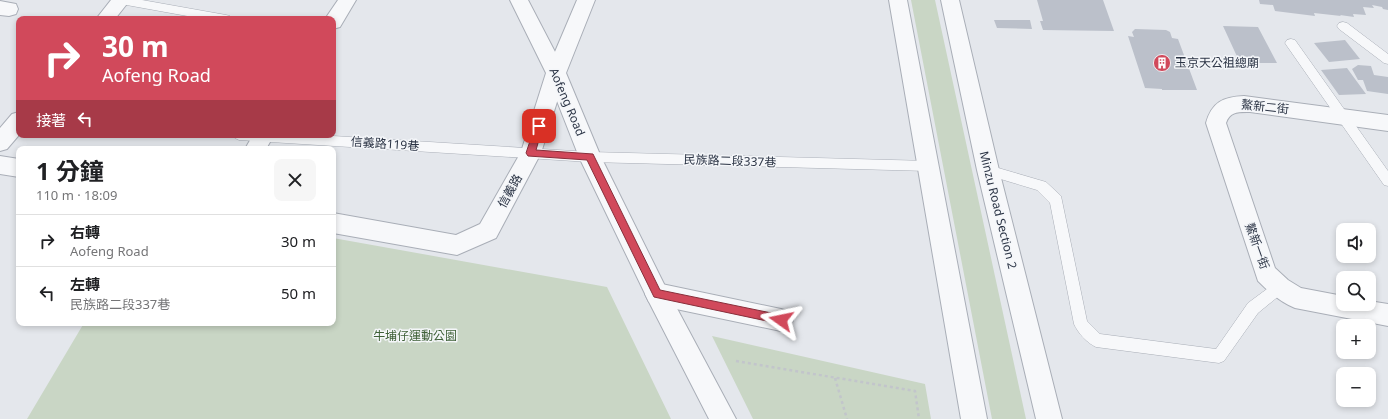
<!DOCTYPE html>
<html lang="zh-TW">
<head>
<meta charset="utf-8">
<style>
  body { margin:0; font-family:"Noto Sans","Noto Sans TC",sans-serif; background:#f6f6f6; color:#202124; height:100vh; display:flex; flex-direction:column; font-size:15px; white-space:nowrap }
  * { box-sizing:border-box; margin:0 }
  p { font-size:13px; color:#757577 }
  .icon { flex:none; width:22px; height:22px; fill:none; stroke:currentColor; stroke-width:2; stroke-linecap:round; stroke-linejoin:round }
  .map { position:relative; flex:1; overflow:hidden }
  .sheet { position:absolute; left:16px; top:146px; width:320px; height:180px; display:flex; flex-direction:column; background:#fff; border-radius:8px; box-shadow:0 2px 6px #0003 }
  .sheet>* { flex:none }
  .top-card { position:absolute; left:16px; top:16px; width:320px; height:122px; border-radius:8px; box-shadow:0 2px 6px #0003; background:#d1495b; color:#fff; overflow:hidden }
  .fabs { position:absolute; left:1336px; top:223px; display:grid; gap:8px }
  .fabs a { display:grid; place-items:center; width:40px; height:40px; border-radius:8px; background:#fff; box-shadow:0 2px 6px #0003; font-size:20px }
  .pin { position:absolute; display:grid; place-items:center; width:34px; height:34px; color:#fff; margin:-17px; border-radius:8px; box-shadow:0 2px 6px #0006 }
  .me { position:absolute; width:44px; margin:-22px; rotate:282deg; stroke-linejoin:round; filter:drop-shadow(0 0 3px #0008) }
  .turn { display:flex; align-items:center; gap:14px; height:84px; padding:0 20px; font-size:18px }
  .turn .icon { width:52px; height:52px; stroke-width:2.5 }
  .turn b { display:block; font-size:28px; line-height:34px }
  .then { display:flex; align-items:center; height:38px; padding:0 20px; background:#0003; gap:8px; font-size:15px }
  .round { display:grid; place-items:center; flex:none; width:42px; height:42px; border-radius:8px; background:#f6f6f6 }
  .summary { display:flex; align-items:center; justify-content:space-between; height:68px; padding:0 20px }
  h1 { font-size:24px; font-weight:700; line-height:30px }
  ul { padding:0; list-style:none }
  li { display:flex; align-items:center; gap:12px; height:52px; padding:0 20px; border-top:1px solid #e0e0e0 }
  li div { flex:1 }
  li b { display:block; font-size:15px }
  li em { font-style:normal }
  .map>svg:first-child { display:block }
</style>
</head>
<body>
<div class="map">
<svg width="1388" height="419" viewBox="0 0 1388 419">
  <rect width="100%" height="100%" fill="#e4e7ec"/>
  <path fill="#c9d6c5" d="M 911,0 L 935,0 L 1026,419 L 992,419 Z
    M 333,238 L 607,287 L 671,419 L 27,419 L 84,323 L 333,323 Z
    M 712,336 L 925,384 L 931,419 L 753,419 Z"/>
  <path fill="#bbc0ca" d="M 1037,0 L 1103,0 L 1114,31 L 1043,30 L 1040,21 L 1043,21 Z
    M 1259,0 L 1388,0 L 1388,10 L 1383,9 L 1382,7 L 1372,5 L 1374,8 L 1363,7 L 1366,15 L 1353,14 L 1354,17 L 1340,15 L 1341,16 L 1314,13 L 1315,16 L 1275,11 L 1273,5 L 1260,4 Z
    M 994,20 L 1030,20 L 1032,29 L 997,28 Z
    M 1223,26 L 1258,27 L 1277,63 L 1240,63 Z
    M 1135,29 L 1166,30 L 1170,32 L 1172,38 L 1178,39 L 1197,90 L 1162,90 L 1162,89 L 1145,88 L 1128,36 L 1134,37 L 1132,32 Z
    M 1345,40 L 1360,59 L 1329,62 L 1314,43 Z
    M 1358,65 L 1371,66 L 1374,75 L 1388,77 L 1388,94 L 1367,91 L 1363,80 L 1358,80 L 1352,69 Z
    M 1347,68 L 1366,94 L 1339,95 L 1321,70 Z"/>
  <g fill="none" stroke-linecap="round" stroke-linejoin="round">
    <g stroke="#a9aeb7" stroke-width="1">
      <path id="service" d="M 116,0 L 142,0 L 226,15 L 230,16 L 231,19 L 204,19 L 121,4 L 117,3 Z
        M 1343,22 L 1347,23 L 1388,54 L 1388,64 L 1384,63 L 1339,29 L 1337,26 L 1339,23 Z
        M 1291,39 L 1295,40 L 1388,171 L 1388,186 L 1384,185 L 1287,46 L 1285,43 L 1287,40 Z
        M 233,135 L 317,135 L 590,152 L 929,161 L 933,162 L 935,166 L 933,170 L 929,171 L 590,162 L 239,140 L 235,138 Z
        M 988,165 L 1046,182 L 1061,196 L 1087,321 L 1100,334 L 1216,349 L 1248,303 L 1275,283 L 1280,281 L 1285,283 L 1287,287 L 1285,291 L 1258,313 L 1224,361 L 1219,363 L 1096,347 C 1087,343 1078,333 1074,324 L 1050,203 L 1037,190 L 984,174 L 982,170 L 984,166 Z"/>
    </g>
    <g stroke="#a9aeb7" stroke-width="2">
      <path id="minor" d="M 111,0 L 130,0 L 115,19 L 96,19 Z
        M 338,0 L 356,0 L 340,27 L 333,29 L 333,19 L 325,19 Z
        M 577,0 L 595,0 L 566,73 L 541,153 L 496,238 L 457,255 L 333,233 L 333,213 L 456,235 L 480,224 L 521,152 L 546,73 Z
        M 0,1 L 16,4 L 18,9 L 16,14 L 9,16 L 0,15 Z
        M 1244,96 L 1388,115 L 1388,131 L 1250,112 C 1239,112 1230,111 1226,123 L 1275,268 L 1288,280 L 1301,288 L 1343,296 L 1343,304 L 1369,304 L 1369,301 L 1388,304 L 1388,326 L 1295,308 C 1280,302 1269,292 1258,281 L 1206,123 C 1212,102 1223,97 1244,96 Z
        M 19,112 L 19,135 L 7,149 L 0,151 L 0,128 L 12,114 Z
        M 253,135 L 274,135 L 266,149 L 245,149 Z
        M 0,156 L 19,159 L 19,177 L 0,174 Z
        M 657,283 L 781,309 L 789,312 L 793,320 L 789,328 L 781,331 L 657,305 L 649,302 L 645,294 L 649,286 Z"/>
    </g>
    <g stroke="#a9aeb7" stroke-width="2">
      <path id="tertiary" d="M 510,0 L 528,0 L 566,73 L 601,157 L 665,286 L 736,419 L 709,419 L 649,302 L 579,157 L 546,73 Z
        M 889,0 L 907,0 L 987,419 L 961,419 Z
        M 941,0 L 959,0 L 999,170 L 1062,419 L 1036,419 L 977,170 Z"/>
    </g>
    <path stroke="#c2c5cb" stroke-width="2.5" stroke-dasharray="3 3" stroke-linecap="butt" d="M 736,361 L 915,391 L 919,419
      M 835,378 L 847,419"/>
    <use href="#service" fill="#f7f8fa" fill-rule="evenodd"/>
    <use href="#minor" fill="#f7f8fa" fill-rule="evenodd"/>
    <use href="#tertiary" fill="#f7f8fa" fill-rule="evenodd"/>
  </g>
  <path fill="#d1495b" stroke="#882f3b" d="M 539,123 L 543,126 L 536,150 L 593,154 L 660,290 L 781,315 L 785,317 L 786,320 L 785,323 L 781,324 L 654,297 L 587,160 L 528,156 L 526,153 L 535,126 Z"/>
  <defs>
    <g id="building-disc" transform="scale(0.9)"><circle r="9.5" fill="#d1495b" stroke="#f4f6f9"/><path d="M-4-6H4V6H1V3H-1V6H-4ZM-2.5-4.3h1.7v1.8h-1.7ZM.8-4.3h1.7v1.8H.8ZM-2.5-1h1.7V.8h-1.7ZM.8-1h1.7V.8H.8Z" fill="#fff"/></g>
  </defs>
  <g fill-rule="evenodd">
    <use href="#building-disc" x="1162" y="63"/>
  </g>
  <g text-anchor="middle" stroke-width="3" stroke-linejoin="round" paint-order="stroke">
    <g font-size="12" fill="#2b3445" stroke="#f4f6f9" text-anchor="start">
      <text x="1175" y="67">玉京天公祖總廟</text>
    </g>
    <g font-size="12" fill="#2b3445" stroke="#f4f6f9">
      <text transform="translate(567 102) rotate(67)" y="4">Aofeng Road</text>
      <text transform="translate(1265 107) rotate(6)" y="4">鰲新二街</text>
      <text transform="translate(385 144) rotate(4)" y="4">信義路119巷</text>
      <text transform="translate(730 161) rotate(2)" y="4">民族路二段337巷</text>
      <text transform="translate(510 191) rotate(-61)" y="4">信義路</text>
      <text transform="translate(998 210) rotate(76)" y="4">Minzu Road Section 2</text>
      <text transform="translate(1257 246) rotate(70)" y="4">鰲新一街</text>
    </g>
    <g font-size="12" fill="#3f6138" stroke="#f4f6f9">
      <text x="415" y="340">牛埔仔運動公園</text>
    </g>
  </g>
</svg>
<div class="fabs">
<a><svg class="icon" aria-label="sound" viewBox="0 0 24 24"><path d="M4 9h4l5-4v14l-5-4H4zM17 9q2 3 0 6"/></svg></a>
<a><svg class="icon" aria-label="search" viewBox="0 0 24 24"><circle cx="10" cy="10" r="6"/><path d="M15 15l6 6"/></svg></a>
<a>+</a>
<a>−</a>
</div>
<div class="pin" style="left:539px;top:126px;background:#d93025"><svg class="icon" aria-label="arrive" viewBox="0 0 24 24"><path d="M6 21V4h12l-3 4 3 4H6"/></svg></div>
<svg class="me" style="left:781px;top:320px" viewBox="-20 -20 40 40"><path d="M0-17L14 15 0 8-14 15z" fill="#d1495b" stroke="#fff" stroke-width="4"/></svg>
<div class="top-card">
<div class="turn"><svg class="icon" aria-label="right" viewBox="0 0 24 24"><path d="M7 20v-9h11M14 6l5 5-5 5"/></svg><div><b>30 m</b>Aofeng Road</div></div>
<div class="then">接著<svg class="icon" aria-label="left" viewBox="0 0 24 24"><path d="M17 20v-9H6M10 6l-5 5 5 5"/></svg></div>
</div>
<section class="sheet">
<div class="summary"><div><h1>1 分鐘</h1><p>110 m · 18:09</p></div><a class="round"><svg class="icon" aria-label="close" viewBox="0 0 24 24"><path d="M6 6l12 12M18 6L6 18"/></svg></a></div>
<ul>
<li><svg class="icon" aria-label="right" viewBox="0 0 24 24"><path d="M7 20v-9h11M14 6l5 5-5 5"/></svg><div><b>右轉</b><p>Aofeng Road</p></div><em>30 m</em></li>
<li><svg class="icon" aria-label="left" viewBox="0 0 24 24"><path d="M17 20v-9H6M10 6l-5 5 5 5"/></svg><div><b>左轉</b><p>民族路二段337巷</p></div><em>50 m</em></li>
</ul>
</section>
</div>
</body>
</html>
